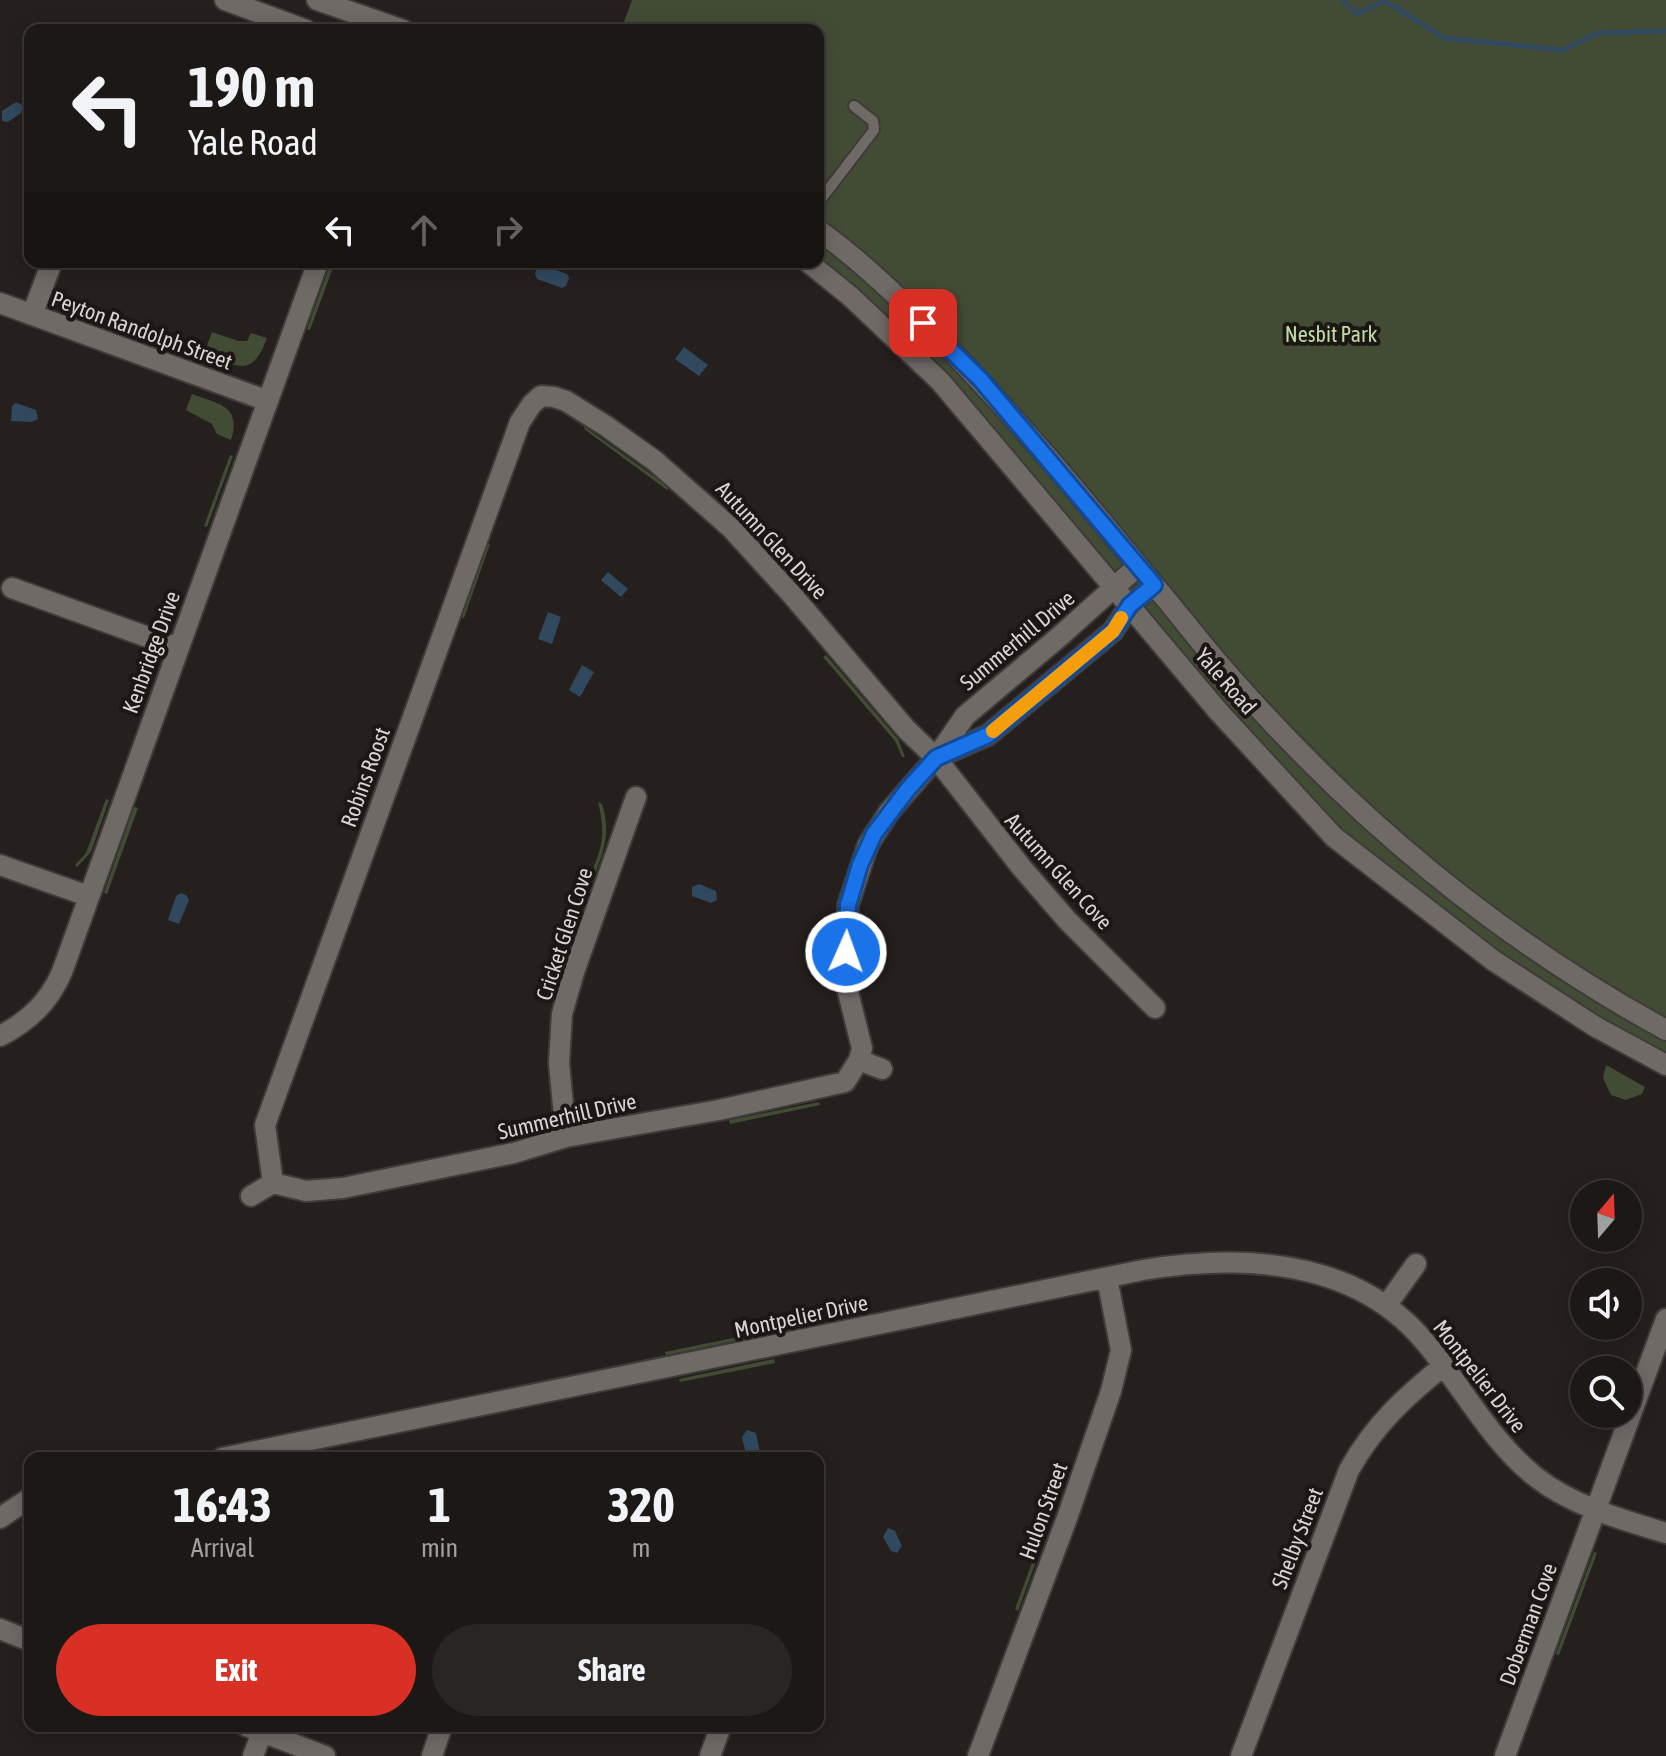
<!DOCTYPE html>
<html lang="en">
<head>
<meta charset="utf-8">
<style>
  body { margin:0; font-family:"Asap Condensed",sans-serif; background:#292523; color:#f1f3f6; height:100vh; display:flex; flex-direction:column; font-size:30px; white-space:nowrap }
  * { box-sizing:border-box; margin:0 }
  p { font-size:26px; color:#a0a0a1 }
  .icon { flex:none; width:44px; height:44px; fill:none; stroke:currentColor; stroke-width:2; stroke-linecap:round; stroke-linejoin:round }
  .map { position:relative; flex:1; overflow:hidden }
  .panel { position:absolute; left:24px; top:1452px; width:800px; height:280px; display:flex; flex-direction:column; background:#1c1816; border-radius:16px; box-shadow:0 4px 20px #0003,0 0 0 2px #3a3735 }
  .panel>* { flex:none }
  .banner { position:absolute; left:24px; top:24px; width:800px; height:244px; border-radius:16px; box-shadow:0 4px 20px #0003,0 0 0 2px #3a3735; background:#1c1816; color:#f1f3f6; overflow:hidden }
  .needle { width:52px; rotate:19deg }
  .fabs { position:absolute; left:1570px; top:1180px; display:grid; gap:16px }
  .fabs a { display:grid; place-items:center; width:72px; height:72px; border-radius:50%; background:#1c1816; box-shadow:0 4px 20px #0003,0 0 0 2px #3a3735; font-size:40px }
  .pin { position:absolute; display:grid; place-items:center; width:68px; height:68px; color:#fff; margin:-34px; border-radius:16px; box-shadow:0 4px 12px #0006 }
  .me { position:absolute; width:88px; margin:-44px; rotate:2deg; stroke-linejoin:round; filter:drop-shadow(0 0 6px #0008) }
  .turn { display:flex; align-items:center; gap:28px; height:168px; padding:0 32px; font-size:36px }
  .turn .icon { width:104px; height:104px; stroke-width:2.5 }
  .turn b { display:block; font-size:56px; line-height:68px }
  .lanes { display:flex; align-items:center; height:76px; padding:0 32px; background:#0003; justify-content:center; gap:40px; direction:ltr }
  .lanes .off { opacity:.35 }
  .eta { display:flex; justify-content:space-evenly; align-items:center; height:136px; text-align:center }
  .eta b { font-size:48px; font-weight:700; line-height:56px }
  .action { display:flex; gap:16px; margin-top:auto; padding:16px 32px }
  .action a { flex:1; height:92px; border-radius:48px; background:#d93025; color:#fff; font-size:32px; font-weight:700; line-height:92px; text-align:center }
  .action a+a { background:#292523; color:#f1f3f6 }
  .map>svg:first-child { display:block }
</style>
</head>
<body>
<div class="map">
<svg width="1666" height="1756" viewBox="0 0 1666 1756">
  <rect width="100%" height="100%" fill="#25201d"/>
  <path fill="#424c35" d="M 632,0 L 1666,0 L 1666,1072 L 1342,846 L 912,359 L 818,262 L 818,30 L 621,30 Z
    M 331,262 L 335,262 L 310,330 L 307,329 Z
    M 212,332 L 238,341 L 247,341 L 251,333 L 267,338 C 252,379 237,366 204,354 Z
    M 192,394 C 218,404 242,405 231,440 L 217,434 L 212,424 L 186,410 Z
    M 585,427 L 669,487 L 667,490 L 584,429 Z
    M 230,455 L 233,456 L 207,527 L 204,526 Z
    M 487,543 L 490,544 L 464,618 L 460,617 Z
    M 826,655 L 898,739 L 905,757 L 902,757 L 895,741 L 823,657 Z
    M 106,799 L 109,800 L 91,852 L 77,867 L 75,865 L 86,853 Z
    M 598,802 L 602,804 C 613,838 600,858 589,891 L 585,889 C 599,852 608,842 598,802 Z
    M 134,807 L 138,808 L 107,894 L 104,893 Z
    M 1606,1065 L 1645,1087 L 1642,1094 L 1626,1100 L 1611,1095 L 1603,1078 Z
    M 819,1102 L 820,1105 L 730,1124 L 729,1120 Z
    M 743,1336 L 744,1339 L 666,1355 L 665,1352 Z
    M 774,1359 L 775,1363 L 680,1382 L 679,1379 Z
    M 1048,1519 L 1051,1520 L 1018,1611 L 1015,1609 Z
    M 1594,1552 L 1597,1553 L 1559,1655 L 1556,1654 Z"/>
  <path fill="#31495f" d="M 16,102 L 23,105 L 21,113 L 8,122 L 2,121 L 2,111 Z
    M 543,265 L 567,274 L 569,278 L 566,286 L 562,288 L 537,279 L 535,274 L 537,267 Z
    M 684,347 L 708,365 L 699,376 L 675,359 Z
    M 16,403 L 36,410 L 38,419 L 32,422 L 11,421 L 12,406 Z
    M 608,572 L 628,589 L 621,597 L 601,580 Z
    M 548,612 L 561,617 L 552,644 L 538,639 Z
    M 582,665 L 594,672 L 580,697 L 569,690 Z
    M 699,884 L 716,891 L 717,900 L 711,903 L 692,896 L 692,887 Z
    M 181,893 L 186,895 L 189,900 L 179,924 L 168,920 L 176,896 Z
    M 747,1430 L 756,1433 L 760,1453 L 755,1458 L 750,1458 L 746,1454 L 742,1437 Z
    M 888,1528 L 895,1531 L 902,1546 L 897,1553 L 891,1551 L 883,1537 Z"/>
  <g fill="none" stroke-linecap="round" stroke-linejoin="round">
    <path stroke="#31495f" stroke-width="5" d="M 1342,0 L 1357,14 L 1385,1 L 1444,38 L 1563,50 L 1598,33 L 1666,31"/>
    <g stroke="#3f3b39" stroke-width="14">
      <path id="service" d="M 818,203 L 874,130 L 873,121 L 854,106"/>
    </g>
    <g stroke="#3f3b39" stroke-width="24">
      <path id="minor" d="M 0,303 L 268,401
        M 32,315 L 52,262
        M 12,588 L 178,648
        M 936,758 L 988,735 L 1113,631 L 1130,605 L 1154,585
        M 0,865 L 88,896
        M 0,1036 C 29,1021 49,1002 62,972 L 318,262
        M 859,1060 L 882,1069
        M 566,1137 L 559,1063 L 562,1014 L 574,972 L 636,797
        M 273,1183 L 265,1125 L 520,422 L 532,404 L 541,396 L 554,397 L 566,401 L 606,426 L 655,461 L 731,528 L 793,596 L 906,729 L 936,758 L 1022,868 L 1067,920 L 1155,1008
        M 273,1183 L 306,1191 L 343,1188 L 514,1153 L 566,1137 L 719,1110 L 845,1082 L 859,1060 L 862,1048 L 848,992 L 846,968 L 848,905 L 868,845 L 889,812 L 936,758 L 965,716 L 1059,637 L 1138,566
        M 251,1196 L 273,1183
        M 1386,1306 L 1416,1264
        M 222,1458 L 1143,1270 C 1242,1254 1355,1258 1425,1342 C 1463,1387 1490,1441 1537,1478 C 1573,1506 1623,1520 1666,1533
        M 0,1518 L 30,1498
        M 0,1629 L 30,1641
        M 246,1726 L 325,1756
        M 253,1756 L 262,1732
        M 432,1756 L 442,1726
        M 710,1756 L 721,1726
        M 978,1756 L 1067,1518 L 1111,1391 L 1121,1350 L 1107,1278
        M 1241,1756 L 1349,1470 C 1374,1425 1404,1398 1443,1366
        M 1505,1756 L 1666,1319"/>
    </g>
    <g stroke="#3f3b39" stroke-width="24">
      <path id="secondary" d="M 225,0 L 306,30
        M 317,0 L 403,30
        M 818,230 C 859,259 895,294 931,330 C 1010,410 1083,498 1154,585 C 1179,614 1202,645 1227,673 C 1354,818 1496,937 1666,1030
        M 808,262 L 850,296 L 940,381 L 1218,711 L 1334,837 L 1494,961 L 1596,1027 L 1666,1065"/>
    </g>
    <use href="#service" stroke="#706a67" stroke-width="10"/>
    <use href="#minor" stroke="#706a67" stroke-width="20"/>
    <use href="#secondary" stroke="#706a67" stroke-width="20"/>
  </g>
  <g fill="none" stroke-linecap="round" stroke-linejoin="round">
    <g stroke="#114b97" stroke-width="20">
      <path id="route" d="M 846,952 L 848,905 L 860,865 L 874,834 L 908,789 L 936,758 L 988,735 L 1113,631 L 1130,605 L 1154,585 L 980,379 L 923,323"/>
    </g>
    <use href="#route" stroke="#1a73e8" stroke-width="14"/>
    <path stroke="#f59e0b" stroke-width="14" d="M 993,731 L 1113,631 L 1121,618"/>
  </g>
  <g text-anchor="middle" stroke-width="8" stroke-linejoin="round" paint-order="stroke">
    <g font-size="22" fill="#d9d5d4" stroke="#1c1714">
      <text transform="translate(142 330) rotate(20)" y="8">Peyton Randolph Street</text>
      <text transform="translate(772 540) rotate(47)" y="8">Autumn Glen Drive</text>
      <text transform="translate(1017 640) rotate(-40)" y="8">Summerhill Drive</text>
      <text transform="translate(151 652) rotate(-70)" y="8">Kenbridge Drive</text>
      <text transform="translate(1226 681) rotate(49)" y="8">Yale Road</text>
      <text transform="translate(365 777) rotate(-70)" y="8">Robins Roost</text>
      <text transform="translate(1059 871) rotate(48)" y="8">Autumn Glen Cove</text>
      <text transform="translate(564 934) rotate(-72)" y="8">Cricket Glen Cove</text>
      <text transform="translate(567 1116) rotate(-13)" y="8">Summerhill Drive</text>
      <text transform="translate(801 1316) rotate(-12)" y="8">Montpelier Drive</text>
      <text transform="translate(1480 1376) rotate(52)" y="8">Montpelier Drive</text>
      <text transform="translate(1043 1511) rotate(-70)" y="8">Hulon Street</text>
      <text transform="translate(1297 1538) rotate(-69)" y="8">Shelby Street</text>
      <text transform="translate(1528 1624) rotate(-70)" y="8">Doberman Cove</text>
    </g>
    <g font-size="22" fill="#c1dba4" stroke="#1c1714">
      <text x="1331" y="342">Nesbit Park</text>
    </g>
  </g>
</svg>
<div class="fabs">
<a><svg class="needle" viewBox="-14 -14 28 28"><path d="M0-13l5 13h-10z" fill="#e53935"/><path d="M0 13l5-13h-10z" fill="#a0a0a1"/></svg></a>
<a><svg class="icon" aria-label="sound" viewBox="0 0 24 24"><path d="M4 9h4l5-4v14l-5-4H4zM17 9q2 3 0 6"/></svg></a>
<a><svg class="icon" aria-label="search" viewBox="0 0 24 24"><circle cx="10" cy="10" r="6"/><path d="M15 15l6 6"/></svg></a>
</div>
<div class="pin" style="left:923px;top:323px;background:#d93025"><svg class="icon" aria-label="arrive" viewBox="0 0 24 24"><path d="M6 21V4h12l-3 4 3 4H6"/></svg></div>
<svg class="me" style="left:846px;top:952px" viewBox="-20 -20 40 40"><circle r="17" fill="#1a73e8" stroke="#fff" stroke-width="3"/><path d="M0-11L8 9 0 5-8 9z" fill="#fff"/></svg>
<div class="banner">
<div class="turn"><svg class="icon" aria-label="left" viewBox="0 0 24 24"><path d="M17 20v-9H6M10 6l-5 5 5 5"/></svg><div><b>190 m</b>Yale Road</div></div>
<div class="lanes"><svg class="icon" aria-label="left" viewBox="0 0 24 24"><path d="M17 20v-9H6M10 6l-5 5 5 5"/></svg><svg class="icon off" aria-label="ahead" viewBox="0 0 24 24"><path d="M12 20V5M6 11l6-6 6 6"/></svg><svg class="icon off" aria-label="right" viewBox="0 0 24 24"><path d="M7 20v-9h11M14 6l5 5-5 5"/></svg></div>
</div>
<section class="panel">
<div class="eta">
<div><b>16:43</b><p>Arrival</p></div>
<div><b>1</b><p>min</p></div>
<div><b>320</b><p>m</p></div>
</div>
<div class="action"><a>Exit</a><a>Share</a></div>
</section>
</div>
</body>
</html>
